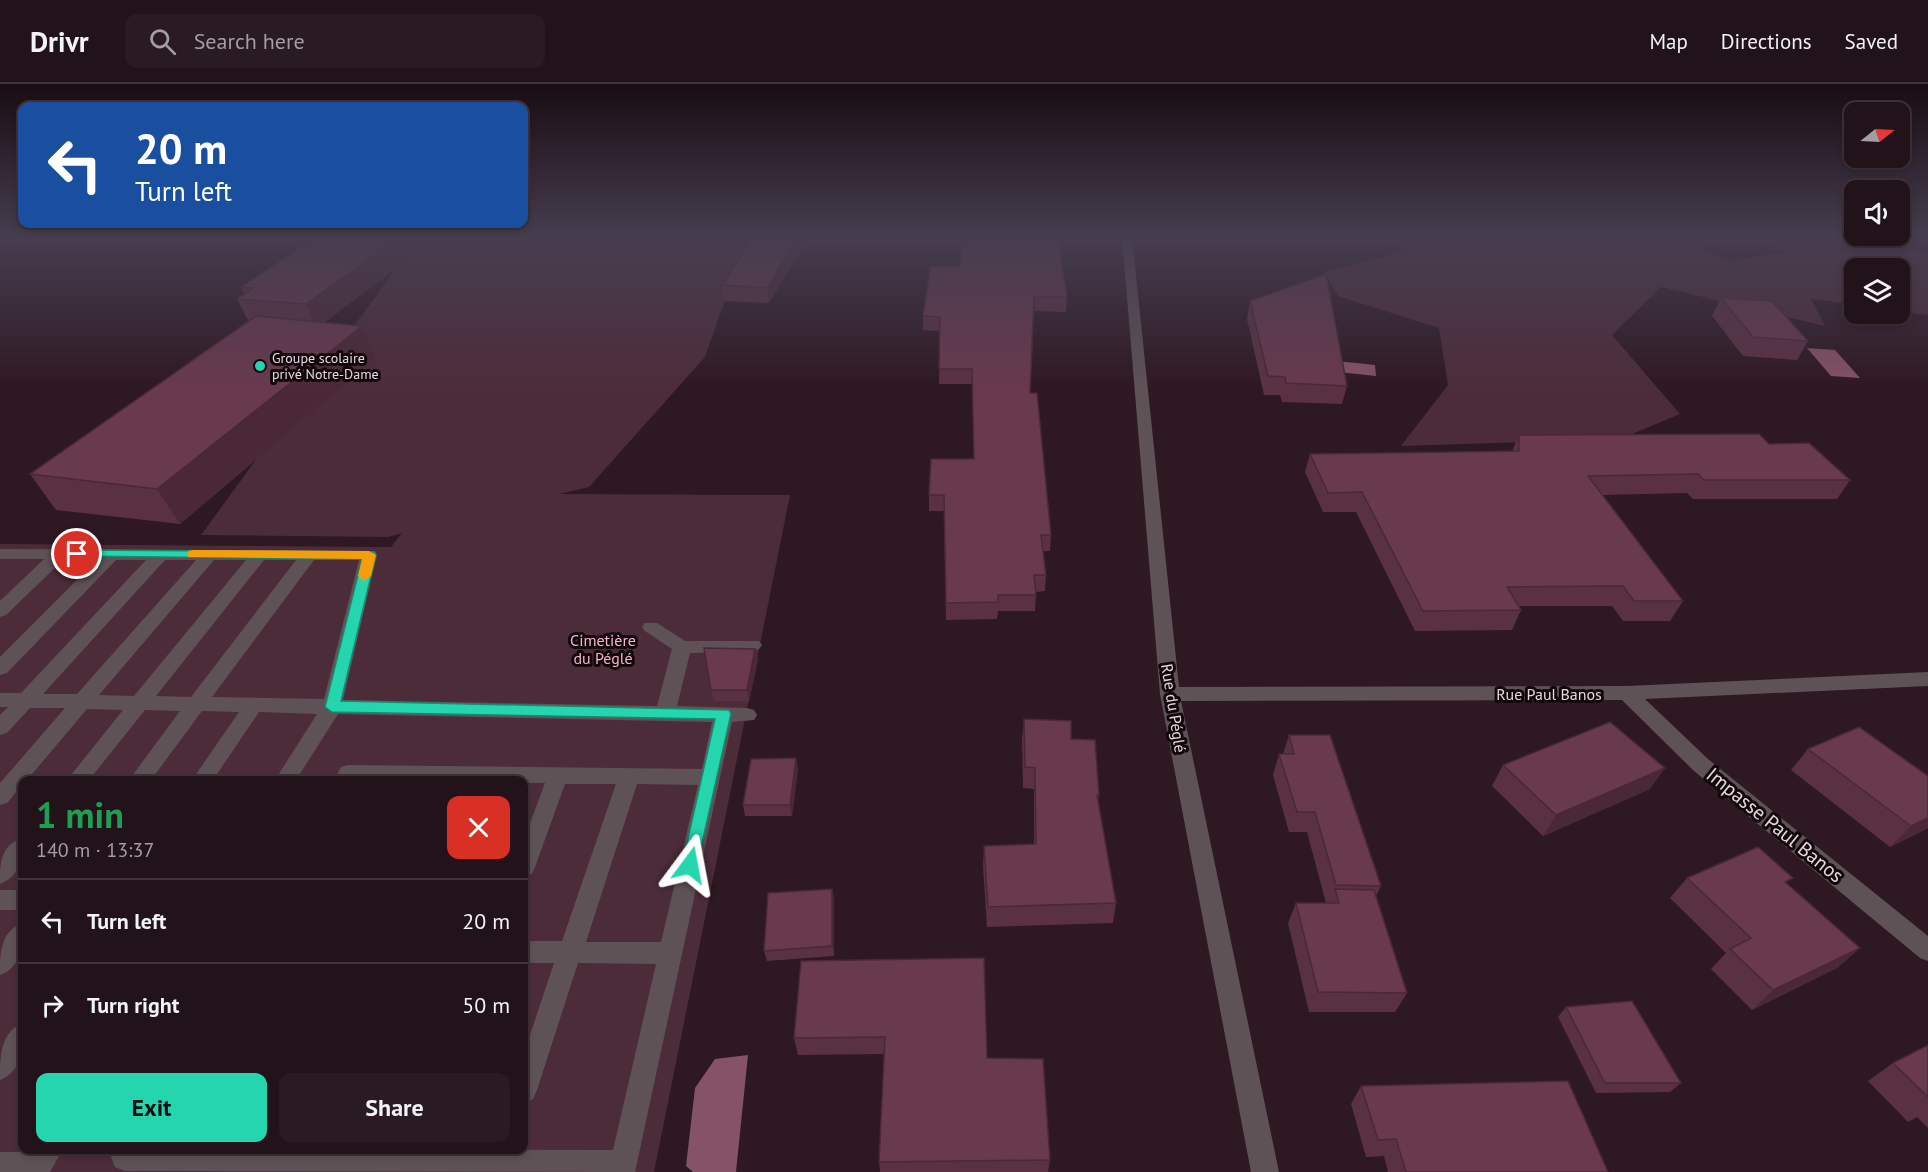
<!DOCTYPE html>
<html lang="en">
<head>
<meta charset="utf-8">
<style>
  body { margin:0; font-family:"PT Sans",sans-serif; background:#2a1b23; color:#f1f3f6; height:100vh; display:flex; flex-direction:column; font-size:22px; white-space:nowrap }
  * { box-sizing:border-box; margin:0 }
  p { font-size:20px; color:#a29ea2 }
  .icon { flex:none; width:33px; height:33px; fill:none; stroke:currentColor; stroke-width:2; stroke-linecap:round; stroke-linejoin:round }
  .map { position:relative; flex:1; overflow:hidden }
  .drawer { position:absolute; left:18px; top:692px; width:510px; height:378px; display:flex; flex-direction:column; background:#22121a; border-radius:12px; box-shadow:0 3px 9px #0003,0 0 0 2px #3f3239 }
  .drawer>* { flex:none }
  .guide { position:absolute; left:18px; top:18px; width:510px; height:126px; border-radius:12px; box-shadow:0 3px 9px #0003,0 0 0 2px #3f3239; background:#1a4fa0; color:#fff; overflow:hidden }
  .needle { width:39px; rotate:72deg }
  .buttons { position:absolute; left:1844px; top:18px; display:grid; gap:12px }
  .buttons a { display:grid; place-items:center; width:66px; height:66px; border-radius:12px; background:#22121a; box-shadow:0 3px 9px #0003,0 0 0 2px #3f3239; font-size:30px }
  .pin { position:absolute; display:grid; place-items:center; width:51px; height:51px; color:#fff; margin:-26px; border:3px solid #fff; border-radius:50%; box-shadow:0 2px 6px #0007 }
  .me { position:absolute; width:66px; margin:-33px; rotate:13deg; stroke-linejoin:round; filter:drop-shadow(0 0 4px #0008) }
  .turn { display:flex; align-items:center; gap:21px; height:126px; padding:0 18px; font-size:27px }
  .turn .icon { width:78px; height:78px; stroke-width:2.5 }
  .turn b { display:block; font-size:42px; line-height:51px }
  .round { display:grid; place-items:center; flex:none; width:63px; height:63px; border-radius:12px; background:#2a1b23 }
  .overview { display:flex; align-items:center; justify-content:space-between; height:102px; padding:0 18px }
  h1 { font-size:36px; font-weight:800; line-height:45px; color:#1e9e55 }
  .button { display:flex; gap:12px; margin-top:auto; padding:12px 18px }
  .button a { flex:1; height:69px; border-radius:12px; background:#25d5ae; color:#111; font-size:24px; font-weight:800; line-height:69px; text-align:center }
  .button a+a { background:#2a1b23; color:#f1f3f6 }
  ul { padding:0; list-style:none }
  li { display:flex; align-items:center; gap:18px; height:84px; padding:0 18px; border-top:2px solid #3f3239 }
  li div { flex:1 }
  li b { display:block; font-size:22px }
  li em { font-style:normal }
  header { display:flex; align-items:center; gap:36px; box-sizing:border-box; height:84px; padding:0 30px; background:#22121a; border-bottom:2px solid #3f3239 }
  header strong { font-size:28px }
  nav { display:flex; gap:33px; margin-inline-start:auto; font-size:21px }
  .search { width:420px; height:54px; background:#2a1b23; display:flex; align-items:center; gap:15px; box-sizing:border-box; padding:0 21px; border-radius:12px; color:#a29ea2; font-size:22px }
  .map>svg:first-child { display:block }
</style>
</head>
<body>
<header>
<strong>Drivr</strong>
<div class="search"><svg class="icon" aria-label="search" viewBox="0 0 24 24"><circle cx="10" cy="10" r="6"/><path d="M15 15l6 6"/></svg>Search here</div>
<nav><a>Map</a><a>Directions</a><a>Saved</a></nav>
</header>
<div class="map">
<svg width="1928" height="1088" viewBox="0 0 1928 1088">
  <rect width="100%" height="100%" fill="#2e1822"/>
  <path fill="#4d2c3a" fill-rule="evenodd" d="M 419,153 L 747,153 L 705,273 L 589,403 L 559,410 L 790,411 L 654,1088 L 0,1088 L 0,460 L 391,463 L 402,449 L 388,453 L 201,451 ZM 22,696 L 524,696 L 524,1065 L 22,1065 Z
    M 1405,153 L 1676,153 L 1727,177 L 1842,159 L 1928,167 L 1928,231 L 1899,227 L 1899,184 L 1854,184 L 1854,220 L 1811,215 L 1825,242 L 1661,203 L 1612,251 L 1680,330 L 1620,355 L 1401,362 L 1448,301 L 1439,244 L 1338,212 L 1324,188 L 1405,167 Z"/>
  <path fill="#855268" d="M 1807,264 L 1835,266 L 1860,294 L 1831,292 Z
    M 1328,276 L 1375,281 L 1376,292 L 1329,287 Z
    M 748,971 L 736,1088 L 693,1088 L 686,1082 L 695,1004 L 715,975 Z"/>
  <g fill="none" stroke-linecap="round" stroke-linejoin="round">
    <path fill="#5e5256" fill-rule="evenodd" d="M 0,465 L 375,467 L 377,471 L 343,616 L 657,622 L 672,565 L 645,547 L 642,543 L 645,539 L 657,539 L 685,557 L 759,557 L 762,561 L 759,565 L 753,567 L 690,569 L 677,622 L 747,624 L 754,626 L 757,631 L 754,636 L 732,638 L 635,1088 L 125,1087 L 115,1083 L 111,1073 L 114,1065 L 613,1066 L 656,880 L 578,879 L 537,1006 L 533,1015 L 524,1019 L 524,969 L 554,879 L 524,879 L 524,857 L 562,857 L 616,700 L 565,700 L 535,783 L 532,790 L 524,793 L 524,755 L 545,699 L 524,699 L 524,696 L 334,696 L 341,683 L 348,681 L 702,685 L 712,638 L 338,630 L 296,696 L 275,696 L 317,630 L 259,628 L 213,696 L 192,696 L 239,628 L 202,627 L 151,696 L 129,696 L 180,627 L 145,626 L 89,696 L 67,696 L 123,626 L 87,625 L 27,696 L 22,696 L 22,701 L 7,719 L 0,721 L 0,699 L 65,624 L 30,624 L 7,649 L 0,651 L 0,631 L 8,623 L 0,623 L 0,609 L 21,609 L 146,476 L 116,476 L 7,589 L 0,591 L 0,573 L 97,476 L 64,475 L 6,531 L 0,533 L 0,517 L 44,475 L 0,475 ZM 165,476 L 196,476 L 77,610 L 43,610 ZM 214,476 L 246,476 L 134,612 L 99,611 ZM 264,476 L 296,476 L 191,613 L 156,612 ZM 314,476 L 359,476 L 324,615 L 212,613 ZM 637,700 L 698,701 L 661,858 L 586,858 Z
      M 22,754 C 24,773 21,792 0,800 C 0,779 0,762 22,754 Z
      M 0,806 L 22,806 L 22,826 L 0,826 Z
      M 22,839 C 24,860 22,883 0,891 C 0,870 0,848 22,839 Z
      M 22,939 C 24,961 24,986 0,996 C 0,973 0,949 22,939 Z
      M 33,1065 L 63,1065 L 50,1088 L 0,1088 L 0,1068 L 31,1068 Z"/>
    <path fill="#5e5256" fill-rule="evenodd" d="M 1122,153 L 1132,153 L 1179,603 L 1627,602 L 1928,588 L 1928,602 L 1645,615 L 1708,675 L 1928,852 L 1928,877 L 1920,874 L 1694,687 L 1622,616 L 1181,617 L 1279,1088 L 1251,1088 L 1160,610 Z"/>
  </g>
  <path fill="#5a3143" d="M 317,153 L 503,153 L 493,162 L 431,158 L 325,238 L 376,274 L 180,440 L 56,426 L 30,390 L 249,238 L 237,215 L 245,210 L 241,203 Z
    M 754,153 L 809,153 L 769,219 L 724,217 L 722,201 Z
    M 1764,153 L 1855,153 L 1853,156 L 1783,167 Z
    M 931,182 L 1067,213 L 1066,228 L 1034,227 L 1030,309 L 1051,451 L 1050,467 L 1043,467 L 1046,491 L 1045,507 L 1036,508 L 1035,527 L 998,527 L 997,535 L 946,536 L 944,427 L 929,427 L 929,411 L 974,375 L 972,300 L 939,300 L 940,247 L 923,246 L 923,232 Z
    M 1721,214 L 1808,257 L 1797,276 L 1743,272 L 1712,232 Z
    M 1250,217 L 1347,302 L 1342,320 L 1282,318 L 1280,311 L 1264,311 L 1247,235 Z
    M 1519,351 L 1769,360 L 1850,396 L 1837,415 L 1693,415 L 1687,409 L 1602,411 L 1683,517 L 1670,537 L 1623,537 L 1612,522 L 1519,522 L 1521,526 L 1512,546 L 1415,547 L 1356,428 L 1323,428 L 1305,388 L 1310,370 L 1512,367 Z
    M 755,565 L 758,576 L 749,617 L 714,617 L 711,606 Z
    M 1024,635 L 1071,655 L 1099,711 L 1098,718 L 1116,819 L 1113,839 L 987,843 L 983,782 L 984,762 L 1034,760 L 1034,705 L 1023,704 L 1022,656 Z
    M 1289,651 L 1381,802 L 1376,812 L 1407,909 L 1395,928 L 1309,928 L 1288,839 L 1296,819 L 1326,819 L 1307,748 L 1289,748 L 1273,691 L 1279,670 L 1283,670 Z
    M 1808,665 L 1928,744 L 1890,763 L 1791,686 Z
    M 796,674 L 798,685 L 792,732 L 745,732 L 743,721 Z
    M 1503,681 L 1650,705 L 1543,752 L 1492,702 Z
    M 1687,794 L 1787,800 L 1860,864 L 1837,884 L 1752,926 L 1711,885 L 1726,869 L 1670,814 Z
    M 832,805 L 834,815 L 834,872 L 767,877 L 764,867 Z
    M 801,877 L 987,974 L 1050,1076 L 1048,1088 L 880,1088 L 879,1078 L 884,970 L 798,971 L 794,954 Z
    M 1566,923 L 1681,999 L 1670,1008 L 1596,1009 L 1558,933 Z
    M 1928,961 L 1928,1044 L 1917,1033 L 1908,1038 L 1868,997 L 1893,979 Z
    M 1361,1002 L 1608,1088 L 1388,1088 L 1384,1072 L 1366,1073 L 1351,1020 Z"/>
  <path fill="#4a2837" d="M 399,153 L 429,153 L 431,158 L 317,244 L 306,220 Z
    M 490,153 L 503,153 L 493,162 Z
    M 798,153 L 809,153 L 769,219 L 767,204 Z
    M 1790,153 L 1855,153 L 1853,156 L 1783,167 Z
    M 362,242 L 376,274 L 180,440 L 157,405 Z
    M 755,565 L 758,576 L 749,617 L 747,606 Z
    M 796,674 L 798,685 L 792,732 L 790,721 Z
    M 1665,684 L 1650,705 L 1543,752 L 1556,731 Z
    M 1928,734 L 1928,744 L 1890,763 L 1911,742 Z
    M 832,805 L 834,815 L 834,872 L 832,862 Z
    M 1860,864 L 1837,884 L 1752,926 L 1773,906 Z"/>
  <path fill="#69394e" stroke="#4a2837" stroke-width="1.5" d="M 317,153 L 399,153 L 306,220 L 237,215 L 253,204 L 241,203 Z
    M 754,153 L 798,153 L 767,204 L 722,201 Z
    M 962,153 L 1057,153 L 1067,213 L 1034,213 L 1030,309 L 1037,309 L 1051,451 L 1041,451 L 1046,491 L 1034,491 L 1036,511 L 998,511 L 998,518 L 946,519 L 944,411 L 929,411 L 931,375 L 974,375 L 972,285 L 939,285 L 940,233 L 923,232 L 931,182 L 960,182 Z
    M 1326,190 L 1347,302 L 1286,299 L 1285,293 L 1268,292 L 1250,217 Z
    M 1721,214 L 1772,217 L 1808,257 L 1753,253 Z
    M 256,232 L 362,242 L 157,405 L 30,390 Z
    M 1759,350 L 1769,360 L 1809,359 L 1850,396 L 1704,396 L 1698,390 L 1588,392 L 1683,517 L 1634,517 L 1623,502 L 1507,503 L 1521,526 L 1423,527 L 1362,408 L 1328,409 L 1310,370 L 1519,367 L 1519,351 Z
    M 704,564 L 755,565 L 747,606 L 711,606 Z
    M 1024,635 L 1071,637 L 1071,655 L 1095,656 L 1099,711 L 1097,711 L 1116,819 L 988,823 L 984,762 L 1036,760 L 1035,684 L 1025,683 Z
    M 1610,638 L 1665,684 L 1556,731 L 1503,681 Z
    M 1859,643 L 1928,692 L 1928,734 L 1911,742 L 1808,665 Z
    M 1289,651 L 1330,651 L 1381,802 L 1336,801 L 1315,728 L 1297,728 L 1279,670 L 1294,670 Z
    M 796,674 L 790,721 L 743,721 L 751,675 Z
    M 1758,763 L 1793,794 L 1785,798 L 1860,864 L 1773,906 L 1730,865 L 1751,854 L 1687,794 Z
    M 832,805 L 832,862 L 764,867 L 768,809 Z
    M 1335,805 L 1374,806 L 1407,909 L 1318,908 L 1296,819 L 1339,819 Z
    M 984,874 L 987,974 L 1043,975 L 1050,1076 L 879,1078 L 885,953 L 794,954 L 801,877 Z
    M 1632,917 L 1681,999 L 1605,999 L 1566,923 Z
    M 1928,961 L 1928,1013 L 1893,979 Z
    M 1568,997 L 1608,1088 L 1406,1088 L 1396,1055 L 1378,1056 L 1361,1002 Z"/>
  <linearGradient id="sky" x2="0" y2="1"><stop stop-color="#190d13"/><stop offset="0.5" stop-color="#463d4f"/><stop offset="1" stop-color="#463d4f" stop-opacity="0"/></linearGradient>
  <rect width="1928" height="306" fill="url(#sky)"/>
  <path fill="#25d5ae" stroke="#188a71" stroke-width="1.5" d="M 77,466 L 374,468 L 376,471 L 341,617 L 729,626 L 731,630 L 696,786 L 690,788 L 684,786 L 682,781 L 715,635 L 332,628 L 325,623 L 362,475 L 72,472 L 72,467 Z"/>
  <path fill="#f59e0b" d="M 193,466 L 369,467 L 376,471 L 371,492 L 364,497 L 358,492 L 362,475 L 188,473 L 188,467 Z"/>
  <circle fill="#25d5ae" stroke="#10070a" stroke-width="2" cx="260" cy="282" r="6"/>
  <g text-anchor="middle" stroke-width="6" stroke-linejoin="round" paint-order="stroke">
    <g font-size="14" fill="#e7d7dd" stroke="#10070a" text-anchor="start">
      <text x="272" y="279">Groupe scolaire<tspan x="272" dy="16">privé Notre-Dame</tspan></text>
    </g>
    <g font-size="16" fill="#f6b4cf" stroke="#10070a">
      <text x="603" y="562">Cimetière<tspan x="603" dy="18">du Péglé</tspan></text>
    </g>
    <g font-size="16" fill="#e7d7dd" stroke="#10070a">
      <text x="1549" y="616">Rue Paul Banos</text>
      <text transform="translate(1174 624) rotate(81)" y="6">Rue du Péglé</text>
    </g>
    <g font-size="20" fill="#e7d7dd" stroke="#10070a">
      <text transform="translate(1775 741) rotate(39)" y="7">Impasse Paul Banos</text>
    </g>
  </g>
</svg>
<div class="buttons">
<a><svg class="needle" viewBox="-14 -14 28 28"><path d="M0-13l5 13h-10z" fill="#e53935"/><path d="M0 13l5-13h-10z" fill="#a29ea2"/></svg></a>
<a><svg class="icon" aria-label="sound" viewBox="0 0 24 24"><path d="M4 9h4l5-4v14l-5-4H4zM17 9q2 3 0 6"/></svg></a>
<a><svg class="icon" aria-label="layers" viewBox="0 0 24 24"><path d="M12 4l9 5-9 5-9-5zM3 14l9 5 9-5"/></svg></a>
</div>
<div class="pin" style="left:77px;top:470px;background:#d93025"><svg class="icon" aria-label="arrive" viewBox="0 0 24 24"><path d="M6 21V4h12l-3 4 3 4H6"/></svg></div>
<svg class="me" style="left:690px;top:781px" viewBox="-20 -20 40 40"><path d="M0-17L14 15 0 8-14 15z" fill="#25d5ae" stroke="#fff" stroke-width="4"/></svg>
<div class="guide">
<div class="turn"><svg class="icon" aria-label="left" viewBox="0 0 24 24"><path d="M17 20v-9H6M10 6l-5 5 5 5"/></svg><div><b>20 m</b>Turn left</div></div>
</div>
<section class="drawer">
<div class="overview"><div><h1>1 min</h1><p>140 m · 13:37</p></div><a class="round" style="background:#d93025;color:#fff"><svg class="icon" aria-label="close" viewBox="0 0 24 24"><path d="M6 6l12 12M18 6L6 18"/></svg></a></div>
<ul>
<li><svg class="icon" aria-label="left" viewBox="0 0 24 24"><path d="M17 20v-9H6M10 6l-5 5 5 5"/></svg><div><b>Turn left</b></div><em>20 m</em></li>
<li><svg class="icon" aria-label="right" viewBox="0 0 24 24"><path d="M7 20v-9h11M14 6l5 5-5 5"/></svg><div><b>Turn right</b></div><em>50 m</em></li>
</ul>
<div class="button"><a>Exit</a><a>Share</a></div>
</section>
</div>
</body>
</html>
